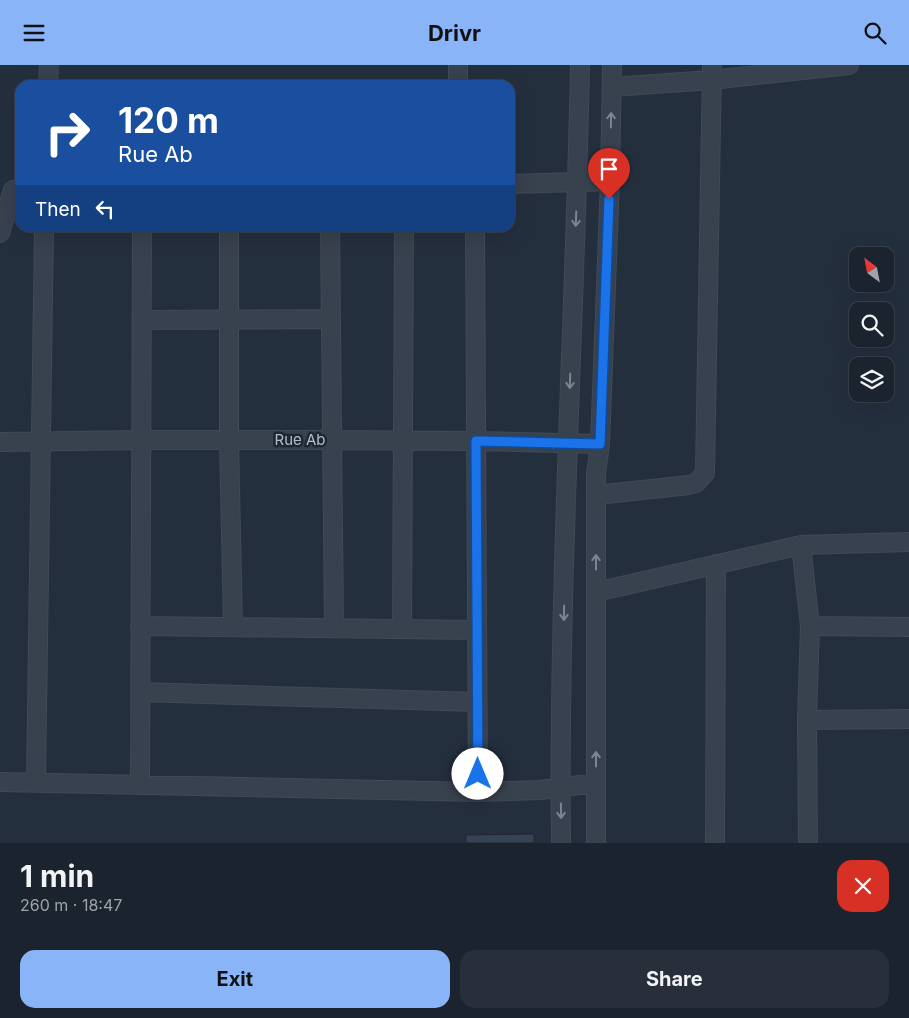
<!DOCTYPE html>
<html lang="en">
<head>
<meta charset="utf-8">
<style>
  body { margin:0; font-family:Inter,sans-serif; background:#282f3a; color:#f1f3f6; height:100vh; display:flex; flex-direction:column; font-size:19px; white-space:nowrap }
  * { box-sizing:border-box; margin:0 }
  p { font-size:16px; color:#a0a4aa }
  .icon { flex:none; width:28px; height:28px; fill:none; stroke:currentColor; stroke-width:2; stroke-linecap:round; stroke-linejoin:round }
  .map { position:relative; height:778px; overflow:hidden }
  .details { display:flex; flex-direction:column; background:#1b232e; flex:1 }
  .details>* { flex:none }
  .banner { position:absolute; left:15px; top:15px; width:500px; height:152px; border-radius:15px; box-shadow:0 5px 20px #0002,0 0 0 1px #39404a; background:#1a4fa0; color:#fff; overflow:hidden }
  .needle { width:32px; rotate:328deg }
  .fabs { position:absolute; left:849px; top:182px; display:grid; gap:10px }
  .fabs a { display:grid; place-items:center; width:45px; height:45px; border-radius:10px; background:#1b232e; box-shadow:0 5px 20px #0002,0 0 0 1px #39404a; font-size:25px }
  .pin { position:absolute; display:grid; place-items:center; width:42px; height:42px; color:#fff; margin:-51px -21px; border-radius:50% 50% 50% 0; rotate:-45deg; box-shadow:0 0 5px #0007 }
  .pin .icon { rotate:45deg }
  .me { position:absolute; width:55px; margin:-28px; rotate:0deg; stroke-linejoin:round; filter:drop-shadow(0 0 4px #0008) }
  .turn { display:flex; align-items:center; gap:18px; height:105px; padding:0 20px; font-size:22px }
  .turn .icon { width:65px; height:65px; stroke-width:2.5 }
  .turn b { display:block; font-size:35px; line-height:42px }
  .then { display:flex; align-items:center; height:48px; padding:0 20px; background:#0003; gap:10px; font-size:19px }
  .round { display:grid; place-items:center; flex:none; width:52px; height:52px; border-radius:15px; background:#282f3a }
  .headline { display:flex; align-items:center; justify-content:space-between; height:85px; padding:0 20px }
  h1 { font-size:30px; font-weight:700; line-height:38px }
  .cta { display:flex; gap:10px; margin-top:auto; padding:10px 20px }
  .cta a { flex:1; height:58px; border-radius:15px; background:#8ab4f8; color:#111; font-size:20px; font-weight:700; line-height:58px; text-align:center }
  .cta a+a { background:#282f3a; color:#f1f3f6 }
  header { display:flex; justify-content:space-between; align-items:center; height:65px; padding:0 20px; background:#8ab4f8; color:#111; font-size:22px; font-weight:700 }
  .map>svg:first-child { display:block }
</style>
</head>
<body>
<header><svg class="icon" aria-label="menu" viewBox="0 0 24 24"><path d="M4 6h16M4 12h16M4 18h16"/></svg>Drivr<svg class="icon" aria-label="search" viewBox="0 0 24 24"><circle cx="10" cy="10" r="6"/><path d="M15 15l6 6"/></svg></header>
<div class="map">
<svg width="909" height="778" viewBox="0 0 909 778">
  <rect width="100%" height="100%" fill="#242f3e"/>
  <path fill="#364354" stroke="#1f2835" d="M 534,769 L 534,778 L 466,778 L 466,770 Z"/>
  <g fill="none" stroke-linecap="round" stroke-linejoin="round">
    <g stroke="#414a57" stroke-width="20">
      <path id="street" d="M 458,0 L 458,20
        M 48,20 L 49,0
        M 612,22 L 711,15 L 849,0
        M 510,119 L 610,116
        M 229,162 L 229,375 L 233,562
        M 330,162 L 334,563
        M 475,162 L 478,727
        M 0,168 L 13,125
        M 142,255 L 331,254
        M 0,377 L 141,375 L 332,375 L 476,376 L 600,379
        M 596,430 L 689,420 L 696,418 L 705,408 L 712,0
        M 801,480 L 810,561 L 807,655 L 808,778
        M 596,527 L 801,480 L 909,477
        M 140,561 L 477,565
        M 810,561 L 909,562
        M 402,564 L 404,162
        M 140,627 L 477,637
        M 807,655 L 909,654
        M 0,717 L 478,727 L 540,725 L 596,718
        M 36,717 L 44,162
        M 140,719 L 142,162
        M 561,778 C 558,519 575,259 580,0
        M 596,778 L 596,409 L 600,379 L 610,116 L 612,0
        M 715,778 L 716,499"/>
    </g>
    <use href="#street" stroke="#38414e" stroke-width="18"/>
  </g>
  <defs><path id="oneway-shaft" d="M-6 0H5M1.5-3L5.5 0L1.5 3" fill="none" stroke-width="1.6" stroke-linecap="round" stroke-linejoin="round" transform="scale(1.25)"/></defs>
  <g stroke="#7c8592">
    <use href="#oneway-shaft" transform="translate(611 55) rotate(-89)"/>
    <use href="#oneway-shaft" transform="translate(576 154) rotate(92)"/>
    <use href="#oneway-shaft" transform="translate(570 316) rotate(92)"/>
    <use href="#oneway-shaft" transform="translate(596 497) rotate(-90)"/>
    <use href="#oneway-shaft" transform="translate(564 548) rotate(91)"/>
    <use href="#oneway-shaft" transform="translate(596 694) rotate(-90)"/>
    <use href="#oneway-shaft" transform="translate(561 746) rotate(89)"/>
  </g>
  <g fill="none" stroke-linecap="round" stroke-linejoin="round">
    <g stroke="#114b97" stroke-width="12">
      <path id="route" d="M 478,709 L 476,376 L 600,379 L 609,134"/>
    </g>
    <use href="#route" stroke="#1a73e8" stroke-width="9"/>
  </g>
  <g text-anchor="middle" stroke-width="5" stroke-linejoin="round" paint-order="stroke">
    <g font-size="15" fill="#b4bcc9" stroke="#1d2633">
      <text x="300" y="380">Rue Ab</text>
    </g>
  </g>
</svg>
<div class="fabs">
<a><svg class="needle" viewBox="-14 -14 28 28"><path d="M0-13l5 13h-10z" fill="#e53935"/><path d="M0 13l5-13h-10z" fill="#a0a4aa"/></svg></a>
<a><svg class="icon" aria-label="search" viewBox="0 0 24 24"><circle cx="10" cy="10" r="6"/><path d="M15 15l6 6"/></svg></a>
<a><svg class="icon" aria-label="layers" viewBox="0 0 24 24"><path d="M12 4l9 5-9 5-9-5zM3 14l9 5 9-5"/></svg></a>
</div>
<div class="pin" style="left:609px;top:134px;background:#d93025"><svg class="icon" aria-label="arrive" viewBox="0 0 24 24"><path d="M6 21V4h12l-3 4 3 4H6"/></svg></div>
<svg class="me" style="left:478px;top:709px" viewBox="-20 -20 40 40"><circle r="19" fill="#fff"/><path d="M0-13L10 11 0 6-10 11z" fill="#1a73e8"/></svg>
<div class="banner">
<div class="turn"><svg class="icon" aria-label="right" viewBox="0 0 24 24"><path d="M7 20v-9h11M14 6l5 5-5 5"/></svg><div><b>120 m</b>Rue Ab</div></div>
<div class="then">Then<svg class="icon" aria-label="left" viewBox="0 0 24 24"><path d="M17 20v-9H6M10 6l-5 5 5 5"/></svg></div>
</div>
</div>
<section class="details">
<div class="headline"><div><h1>1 min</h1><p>260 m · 18:47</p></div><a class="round" style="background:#d93025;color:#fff"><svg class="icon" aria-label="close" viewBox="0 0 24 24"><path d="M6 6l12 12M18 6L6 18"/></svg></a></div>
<div class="cta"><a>Exit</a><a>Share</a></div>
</section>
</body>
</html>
